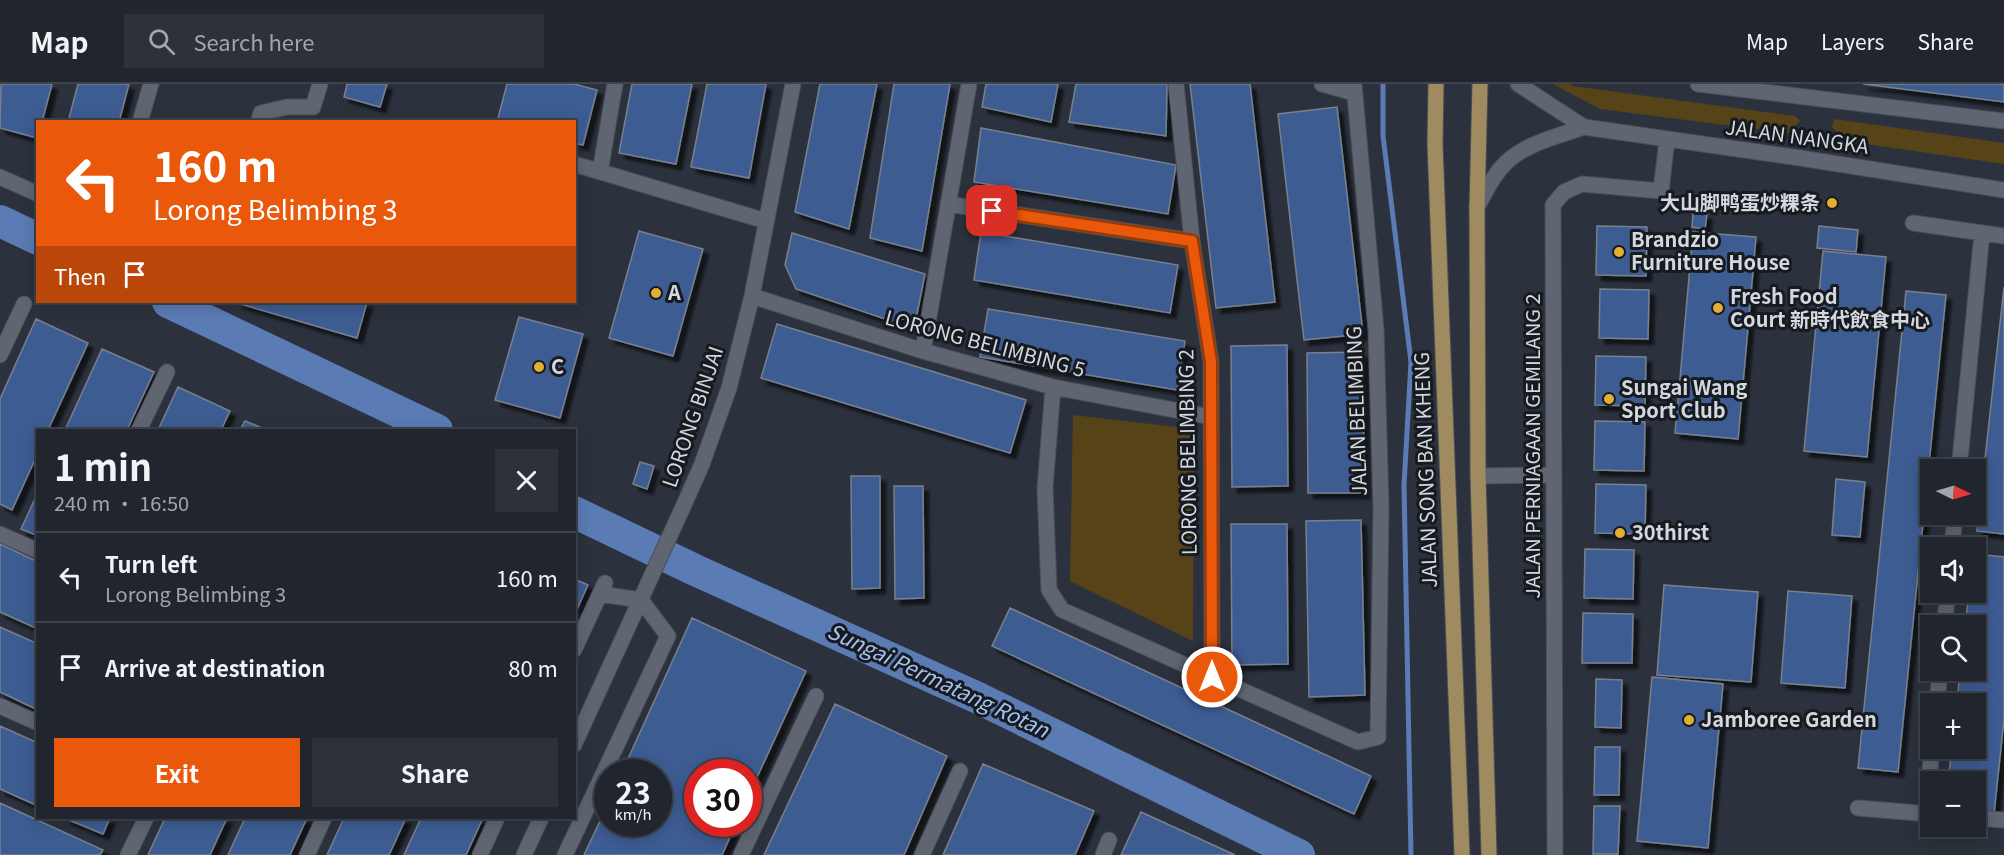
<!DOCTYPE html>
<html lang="en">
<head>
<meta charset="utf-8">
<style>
  body { margin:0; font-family:Georgia,"Noto Sans SC",serif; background:#2d323a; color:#f1f3f6; height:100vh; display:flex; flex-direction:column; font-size:22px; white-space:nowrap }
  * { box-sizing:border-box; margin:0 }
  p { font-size:20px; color:#a2a5aa }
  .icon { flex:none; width:33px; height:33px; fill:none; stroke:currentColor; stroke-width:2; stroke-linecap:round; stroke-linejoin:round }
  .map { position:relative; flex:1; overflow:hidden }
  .drawer { position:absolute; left:36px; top:345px; width:540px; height:390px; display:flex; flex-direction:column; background:#21262e; border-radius:0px; box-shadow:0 3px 15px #0003,0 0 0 2px #3e434a }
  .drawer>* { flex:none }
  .guide { position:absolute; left:36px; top:36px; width:540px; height:183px; border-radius:0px; box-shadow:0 3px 15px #0003,0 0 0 2px #3e434a; background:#ea580c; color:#fff; overflow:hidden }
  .needle { width:39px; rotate:95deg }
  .fabs { position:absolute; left:1920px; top:375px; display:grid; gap:12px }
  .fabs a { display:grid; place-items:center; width:66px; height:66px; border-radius:0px; background:#21262e; box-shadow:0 3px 15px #0003,0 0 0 2px #3e434a; font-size:30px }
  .speed { position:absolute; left:594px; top:675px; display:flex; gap:12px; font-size:30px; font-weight:700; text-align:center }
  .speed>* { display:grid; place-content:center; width:78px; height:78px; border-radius:50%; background:#21262e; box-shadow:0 3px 15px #0003,0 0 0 2px #3e434a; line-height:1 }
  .speed small { font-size:15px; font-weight:400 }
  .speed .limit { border:9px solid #d22; background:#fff; color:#111 }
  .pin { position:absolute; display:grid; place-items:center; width:51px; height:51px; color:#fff; margin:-26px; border-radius:12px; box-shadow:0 3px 9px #0006 }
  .me { position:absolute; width:66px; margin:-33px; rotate:0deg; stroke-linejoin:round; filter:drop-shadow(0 0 4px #0008) }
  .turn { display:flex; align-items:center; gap:21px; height:126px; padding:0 18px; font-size:27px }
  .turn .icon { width:78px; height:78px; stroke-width:2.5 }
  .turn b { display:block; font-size:42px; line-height:51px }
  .then { display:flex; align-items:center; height:57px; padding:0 18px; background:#0003; gap:12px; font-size:22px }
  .round { display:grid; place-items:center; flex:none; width:63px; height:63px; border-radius:0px; background:#2d323a }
  .summary { display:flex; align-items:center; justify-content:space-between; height:102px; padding:0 18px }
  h1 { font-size:36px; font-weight:700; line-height:45px }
  .button { display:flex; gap:12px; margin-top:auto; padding:12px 18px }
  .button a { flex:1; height:69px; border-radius:0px; background:#ea580c; color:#fff; font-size:24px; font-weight:700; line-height:69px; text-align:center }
  .button a+a { background:#2d323a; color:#f1f3f6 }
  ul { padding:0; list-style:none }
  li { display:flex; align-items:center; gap:18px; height:90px; padding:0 18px; border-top:2px solid #3e434a }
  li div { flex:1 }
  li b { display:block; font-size:22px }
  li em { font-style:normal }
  header { display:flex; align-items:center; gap:36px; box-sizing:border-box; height:84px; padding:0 30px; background:#21262e; border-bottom:2px solid #3e434a }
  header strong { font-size:28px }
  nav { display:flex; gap:33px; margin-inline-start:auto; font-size:21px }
  .search { width:420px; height:54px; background:#2d323a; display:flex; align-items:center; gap:15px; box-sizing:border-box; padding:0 21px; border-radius:0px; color:#a2a5aa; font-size:22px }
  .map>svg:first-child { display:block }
</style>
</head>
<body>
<header>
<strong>Map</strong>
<div class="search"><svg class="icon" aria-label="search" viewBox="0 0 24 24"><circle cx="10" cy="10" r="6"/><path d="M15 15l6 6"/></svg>Search here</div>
<nav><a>Map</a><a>Layers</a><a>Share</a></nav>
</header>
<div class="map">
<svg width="2004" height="771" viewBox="0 0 2004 771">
  <defs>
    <filter id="shadow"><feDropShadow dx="5.5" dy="5.5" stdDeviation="1.5" flood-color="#0009"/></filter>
  </defs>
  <rect width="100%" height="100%" fill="#2c323d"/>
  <path fill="#574318" d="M 1553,0 L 1571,0 L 1572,2 L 1795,32 L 1800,37 L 1788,49 L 1600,25 Z
    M 1834,35 L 2004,59 L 2004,80 L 1845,57 L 1832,43 Z
    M 1073,331 L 1194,345 L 1193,557 L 1070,497 Z"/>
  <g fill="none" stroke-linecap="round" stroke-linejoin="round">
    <path stroke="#5a7bb4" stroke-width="5" d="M 1383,0 L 1383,52 L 1411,278 L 1404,401 L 1411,771"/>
    <path stroke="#5a7bb4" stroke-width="32" d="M 0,137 L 38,155
      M 168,218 L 437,346
      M 574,428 L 695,486 L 976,613 L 1299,771"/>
  </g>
  <path fill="#3d5b92" stroke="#78808d" stroke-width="1.5" filter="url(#shadow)" d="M 1,0 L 52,0 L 42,38 L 38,38 L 37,54 L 0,44 Z
    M 78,0 L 129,0 L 119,38 L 68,38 Z
    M 347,0 L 387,0 L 380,23 L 344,13 Z
    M 507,0 L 574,0 L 597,6 L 583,61 L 574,59 L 574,38 L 497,38 Z
    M 632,0 L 692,0 L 676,80 L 619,69 Z
    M 707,0 L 766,0 L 749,94 L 691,83 Z
    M 820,0 L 877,0 L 849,145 L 795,128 Z
    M 894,0 L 950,0 L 922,167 L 870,154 Z
    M 986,0 L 1058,0 L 1051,38 L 982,23 Z
    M 1076,0 L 1167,0 L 1166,52 L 1069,38 Z
    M 1190,0 L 1250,0 L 1275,218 L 1216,224 Z
    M 1863,0 L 2004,0 L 2004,18 Z
    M 1337,23 L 1363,250 L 1304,256 L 1278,30 Z
    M 981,44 L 1176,81 L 1168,130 L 974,98 Z
    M 1693,129 L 1707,130 L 1705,145 L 1692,143 Z
    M 1597,142 L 1647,143 L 1646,192 L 1596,191 Z
    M 1819,142 L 1858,146 L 1856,168 L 1817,164 Z
    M 639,147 L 703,165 L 673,272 L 609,254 Z
    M 981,148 L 1178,181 L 1170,229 L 974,196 Z
    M 1693,148 L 1756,153 L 1743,300 L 1680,295 Z
    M 792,149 L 925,190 L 917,230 L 894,238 L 796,205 L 785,181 Z
    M 1823,167 L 1886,173 L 1867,373 L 1804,367 Z
    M 2004,203 L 2004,450 L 1977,447 Z
    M 1600,205 L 1649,206 L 1648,255 L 1599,254 Z
    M 1906,207 L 1946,211 L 1898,688 L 1858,684 Z
    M 237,218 L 367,218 L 357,254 L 237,219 Z
    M 988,225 L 1185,257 L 1177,306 L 980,273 Z
    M 519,233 L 583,250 L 560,334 L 495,316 Z
    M 36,235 L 88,259 L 48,346 L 38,346 L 38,369 L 12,426 L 0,420 L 0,315 Z
    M 777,240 L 1026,316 L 1010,369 L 761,294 Z
    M 1287,261 L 1288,402 L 1232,403 L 1231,262 Z
    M 102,265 L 154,288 L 127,346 L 65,346 Z
    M 1363,268 L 1364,409 L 1308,409 L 1307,269 Z
    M 1596,272 L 1646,273 L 1645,322 L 1595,321 Z
    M 1680,295 L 1743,300 L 1738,355 L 1675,349 Z
    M 178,303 L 230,327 L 221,346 L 158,346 Z
    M 245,337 L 267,346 L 240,346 Z
    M 1595,337 L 1645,338 L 1644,387 L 1594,386 Z
    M 640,378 L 654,382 L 647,405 L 633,400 Z
    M 851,392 L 880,392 L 880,504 L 852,505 Z
    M 1836,395 L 1865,398 L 1860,453 L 1832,451 Z
    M 1596,400 L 1646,401 L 1645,450 L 1595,449 Z
    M 894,402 L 923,402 L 924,514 L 895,515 Z
    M 38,408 L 38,452 L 21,445 Z
    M 1361,436 L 1365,611 L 1309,613 L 1306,437 Z
    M 1231,440 L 1287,440 L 1288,580 L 1232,581 Z
    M 0,460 L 38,478 L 38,545 L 0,528 Z
    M 1585,465 L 1634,466 L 1633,515 L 1584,514 Z
    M 1976,470 L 2004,473 L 2004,635 L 1994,730 L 1976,728 L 1976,698 L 1948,698 L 1952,664 L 1976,664 L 1976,620 L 1957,620 L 1960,586 L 1976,586 L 1976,542 L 1965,542 L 1969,508 L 1976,508 Z
    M 574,495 L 588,501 L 574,532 Z
    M 1664,501 L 1758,508 L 1751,598 L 1657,591 Z
    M 1788,507 L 1852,512 L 1845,604 L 1781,599 Z
    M 1010,524 L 1371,692 L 1354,730 L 992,562 Z
    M 1583,529 L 1633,530 L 1632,579 L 1582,579 Z
    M 692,534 L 806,587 L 748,713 L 748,688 L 698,688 L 698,740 L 736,740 L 722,771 L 584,771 L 608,720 L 608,740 L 658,740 L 658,688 L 622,688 Z
    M 0,543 L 38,560 L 38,626 L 0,608 Z
    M 1652,593 L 1723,600 L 1708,764 L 1637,757 Z
    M 1596,595 L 1622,596 L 1621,644 L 1595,643 Z
    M 835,620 L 947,672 L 904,771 L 764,771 Z
    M 0,642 L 38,659 L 38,722 L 0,705 Z
    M 1595,663 L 1620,663 L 1619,711 L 1594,711 Z
    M 983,680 L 1094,727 L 1075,771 L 943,771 Z
    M 0,719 L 103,766 L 100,771 L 0,771 Z
    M 1594,722 L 1620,722 L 1618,770 L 1593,770 Z
    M 1141,728 L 1235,771 L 1121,771 Z
    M 64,734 L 110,734 L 103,750 Z
    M 165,734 L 227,734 L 210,771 L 148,771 Z
    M 245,734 L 307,734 L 290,771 L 228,771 Z
    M 344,734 L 406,734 L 389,771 L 327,771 Z
    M 421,734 L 483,734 L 466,771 L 404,771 Z"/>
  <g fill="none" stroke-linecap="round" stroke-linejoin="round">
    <g stroke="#494f58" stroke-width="17">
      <path id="minor" d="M 1176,0 L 1192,157 L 1211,278 L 1212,593
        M 1322,0 L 1354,9
        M 1518,0 L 1584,43 L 1800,74 L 2004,106
        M 1698,0 L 2004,37
        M 140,38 L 151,0
        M 258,38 L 261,29 L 287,23 L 313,23 L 320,0
        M 574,80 L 766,137
        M 600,88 L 615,0
        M 0,93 L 38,110
        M 948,120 L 1192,157
        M 1477,123 C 1484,111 1491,95 1501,84 C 1521,60 1556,53 1584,43
        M 1913,139 L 2004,152
        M 752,212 L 923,267 L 1053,303 L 1211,333
        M 923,267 L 969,0
        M 0,271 L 24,220
        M 1053,303 L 1045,404 L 1049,506 L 1062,526 L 1358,658 L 1378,653 L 1381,423 L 1376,245 L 1354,0
        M 139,346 L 167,288
        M 1959,386 L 1982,149
        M 1478,392 L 1554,391
        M 0,450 L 38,467
        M 1952,464 L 1955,430
        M 1944,542 L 1948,508
        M 574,566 L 605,499
        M 1937,620 L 1940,586
        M 0,622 L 38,639
        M 574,661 L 683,423 L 702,380 L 729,304 L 752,212 L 793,0
        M 1858,724 L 1930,730
        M 1926,730 L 1932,664
        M 1976,734 L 2004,736
        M 128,771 L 146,734
        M 307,771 L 324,734
        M 480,771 L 497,734
        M 524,771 L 541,734
        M 565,771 L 668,552 L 641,516 L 600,510
        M 741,771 L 816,612
        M 922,771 L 960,687
        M 1103,771 L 1109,756
        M 1555,771 L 1553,121 L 1564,108 L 1582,100 L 1661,107 L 1667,55"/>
    </g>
    <g stroke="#494f58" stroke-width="17">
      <path id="major" d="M 1436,0 L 1435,60 L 1462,771
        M 1480,0 L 1477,123 L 1478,392 L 1489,771"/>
    </g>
    <use href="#minor" stroke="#5f6672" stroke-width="15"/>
    <use href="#major" stroke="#9f8b5f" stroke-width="15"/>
  </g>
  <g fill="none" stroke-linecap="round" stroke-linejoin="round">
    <g stroke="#983908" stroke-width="15">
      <path id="route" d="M 992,127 L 1192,157 L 1211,278 L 1212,593"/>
    </g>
    <use href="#route" stroke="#ea580c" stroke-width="10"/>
  </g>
  <g fill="#e3ae34" stroke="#171a1f" stroke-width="2">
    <circle cx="1832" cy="119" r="6"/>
    <circle cx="1619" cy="168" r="6"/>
    <circle cx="656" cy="209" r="6"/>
    <circle cx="1718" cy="224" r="6"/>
    <circle cx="539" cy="283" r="6"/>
    <circle cx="1609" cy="315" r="6"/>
    <circle cx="1620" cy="449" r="6"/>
    <circle cx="1689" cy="636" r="6"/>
  </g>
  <g text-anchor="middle" stroke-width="6" stroke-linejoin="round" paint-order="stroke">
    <g font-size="20" fill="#d3d8df" stroke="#171a1f">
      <text transform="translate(1797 53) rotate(8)" y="7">JALAN NANGKA</text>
      <text transform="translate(985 260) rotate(15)" y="7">LORONG BELIMBING 5</text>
      <text transform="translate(1357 327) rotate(-92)" y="7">JALAN BELIMBING</text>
      <text transform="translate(693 333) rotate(-71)" y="7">LORONG BINJAI</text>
      <text transform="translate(1533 362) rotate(-90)" y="7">JALAN PERNIAGAAN GEMILANG 2</text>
      <text transform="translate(1188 368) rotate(-91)" y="7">LORONG BELIMBING 2</text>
      <text transform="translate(1426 386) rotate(-92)" y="7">JALAN SONG BAN KHENG</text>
    </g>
    <g font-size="20" font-weight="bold" fill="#d3d8df" stroke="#171a1f" text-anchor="start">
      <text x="1820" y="126" text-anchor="end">大山脚鸭蛋炒粿条</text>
      <text x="1631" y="163">Brandzio<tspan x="1631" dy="23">Furniture House</tspan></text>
      <text x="668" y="216">A</text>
      <text x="1730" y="220">Fresh Food<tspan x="1730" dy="23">Court 新時代飲食中心</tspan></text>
      <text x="551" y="290">C</text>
      <text x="1621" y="311">Sungai Wang<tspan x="1621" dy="23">Sport Club</tspan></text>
      <text x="1632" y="456">30thirst</text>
      <text x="1701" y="643">Jamboree Garden</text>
    </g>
    <g font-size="21" font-style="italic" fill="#a4c0f1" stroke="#171a1f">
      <text transform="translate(938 597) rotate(25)" y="7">Sungai Permatang Rotan</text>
    </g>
  </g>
</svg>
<div class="fabs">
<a><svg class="needle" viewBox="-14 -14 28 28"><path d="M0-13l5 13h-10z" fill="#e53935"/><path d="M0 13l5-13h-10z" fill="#a2a5aa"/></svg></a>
<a><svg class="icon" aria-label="sound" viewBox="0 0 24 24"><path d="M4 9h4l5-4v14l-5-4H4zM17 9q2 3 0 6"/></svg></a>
<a><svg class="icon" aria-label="search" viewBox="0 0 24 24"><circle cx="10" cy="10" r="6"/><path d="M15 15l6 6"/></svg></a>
<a>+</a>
<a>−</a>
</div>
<div class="speed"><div>23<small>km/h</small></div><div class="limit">30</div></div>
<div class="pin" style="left:992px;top:127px;background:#d93025"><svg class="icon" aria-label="arrive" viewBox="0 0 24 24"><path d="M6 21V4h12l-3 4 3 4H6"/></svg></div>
<svg class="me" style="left:1212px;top:593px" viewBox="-20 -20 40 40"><circle r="17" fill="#ea580c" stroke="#fff" stroke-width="3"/><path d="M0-11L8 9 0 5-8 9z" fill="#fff"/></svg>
<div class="guide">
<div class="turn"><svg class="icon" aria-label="left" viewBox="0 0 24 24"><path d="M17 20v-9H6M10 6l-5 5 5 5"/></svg><div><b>160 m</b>Lorong Belimbing 3</div></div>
<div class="then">Then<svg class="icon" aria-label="arrive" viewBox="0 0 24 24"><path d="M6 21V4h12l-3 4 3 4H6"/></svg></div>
</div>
<section class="drawer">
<div class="summary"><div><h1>1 min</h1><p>240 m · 16:50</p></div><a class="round"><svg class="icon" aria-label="close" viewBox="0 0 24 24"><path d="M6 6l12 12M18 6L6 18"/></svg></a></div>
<ul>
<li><svg class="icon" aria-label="left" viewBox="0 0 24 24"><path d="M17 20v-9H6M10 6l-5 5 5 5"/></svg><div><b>Turn left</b><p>Lorong Belimbing 3</p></div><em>160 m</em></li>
<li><svg class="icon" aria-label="arrive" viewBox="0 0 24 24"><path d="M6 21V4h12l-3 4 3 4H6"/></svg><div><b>Arrive at destination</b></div><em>80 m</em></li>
</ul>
<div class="button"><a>Exit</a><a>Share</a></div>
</section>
</div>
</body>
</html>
